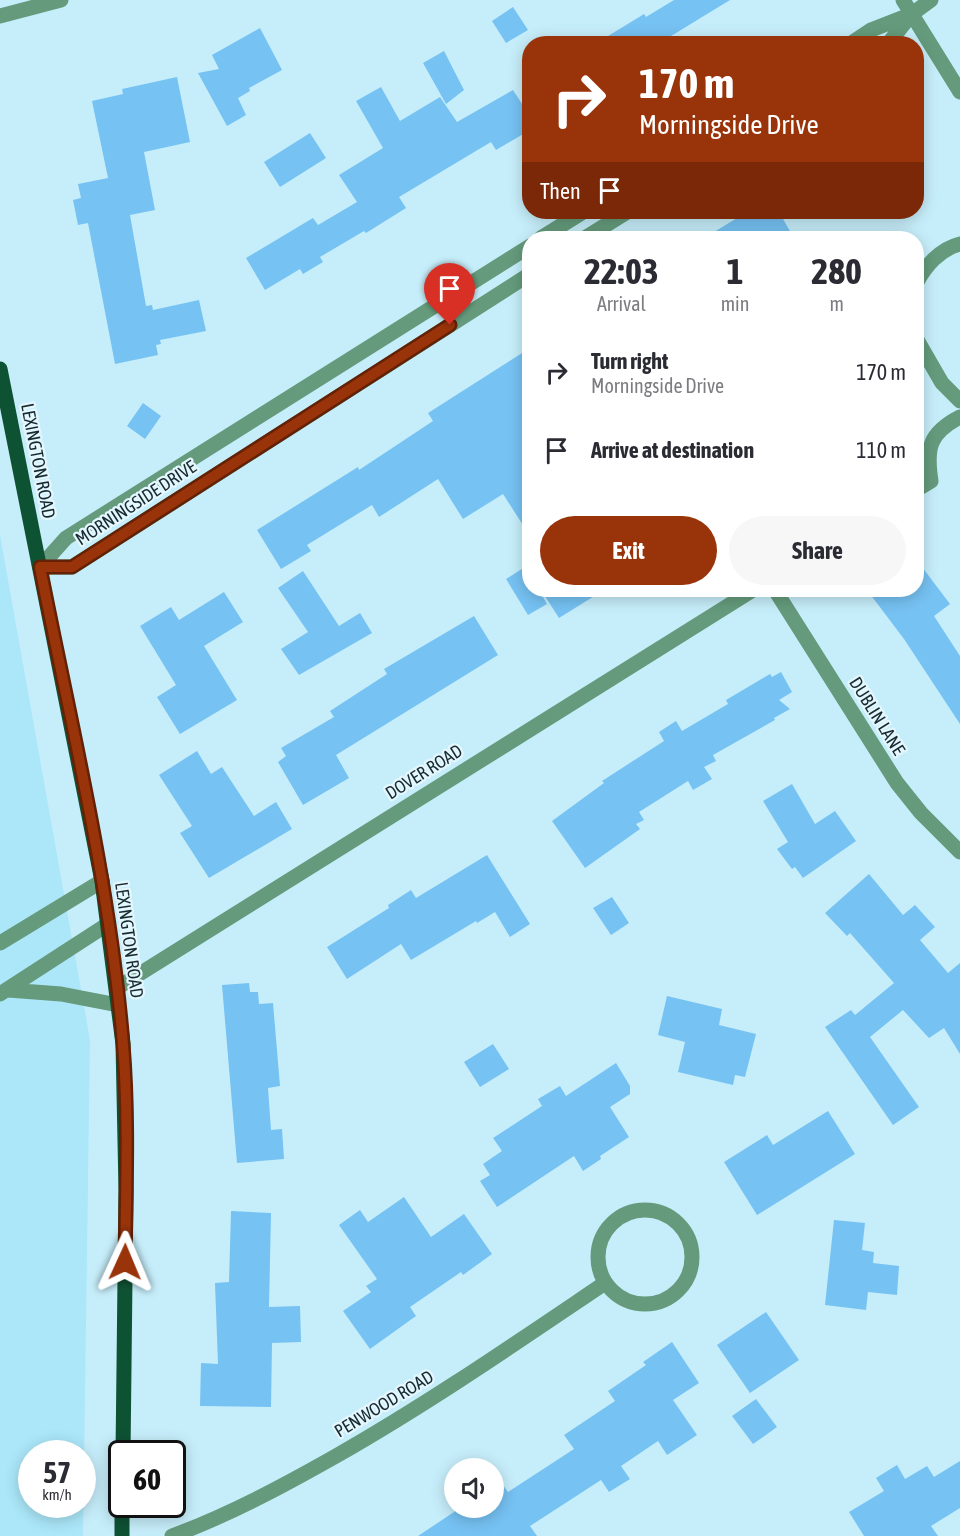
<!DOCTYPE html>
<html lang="en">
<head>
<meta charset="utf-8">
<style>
  body { margin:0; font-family:"Asap Condensed",sans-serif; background:#f7f7f7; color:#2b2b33; height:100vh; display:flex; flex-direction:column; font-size:22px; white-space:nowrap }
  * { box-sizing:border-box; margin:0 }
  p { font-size:20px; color:#7c7c81 }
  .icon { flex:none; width:33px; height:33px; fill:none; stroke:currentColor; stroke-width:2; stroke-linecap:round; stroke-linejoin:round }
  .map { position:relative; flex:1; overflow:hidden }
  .sheet { position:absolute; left:522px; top:231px; width:402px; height:366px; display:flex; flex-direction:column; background:#fff; border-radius:24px; box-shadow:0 3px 15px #0003 }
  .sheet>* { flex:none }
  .guide { position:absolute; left:522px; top:36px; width:402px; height:183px; border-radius:24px; box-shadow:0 3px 15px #0003; background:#99330a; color:#fff; overflow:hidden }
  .buttons { position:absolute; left:444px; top:1458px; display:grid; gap:12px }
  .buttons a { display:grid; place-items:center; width:60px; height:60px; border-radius:50%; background:#fff; box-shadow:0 3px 15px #0003; font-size:30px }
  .speed { position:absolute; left:18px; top:1440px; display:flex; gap:12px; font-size:30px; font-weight:700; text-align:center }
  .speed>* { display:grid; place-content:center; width:78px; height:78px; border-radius:50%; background:#fff; box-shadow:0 3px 15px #0003; line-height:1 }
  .speed small { font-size:15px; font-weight:400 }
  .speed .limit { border:3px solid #111; border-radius:9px; background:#fff; color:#111 }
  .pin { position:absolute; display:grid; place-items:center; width:51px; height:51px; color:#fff; margin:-62px -26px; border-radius:50% 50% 50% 0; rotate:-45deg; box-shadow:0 0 6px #0007 }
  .pin .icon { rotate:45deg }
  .me { position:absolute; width:66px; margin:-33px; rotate:1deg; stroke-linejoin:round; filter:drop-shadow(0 0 4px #0008) }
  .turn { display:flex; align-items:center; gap:21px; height:126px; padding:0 18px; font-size:27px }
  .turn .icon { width:78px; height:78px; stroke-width:2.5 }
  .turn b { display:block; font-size:42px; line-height:51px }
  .then { display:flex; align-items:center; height:57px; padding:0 18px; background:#0003; gap:12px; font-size:22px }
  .eta { display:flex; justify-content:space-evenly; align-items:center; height:102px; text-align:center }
  .eta b { font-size:36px; font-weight:700; line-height:42px }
  .cta { display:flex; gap:12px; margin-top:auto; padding:12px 18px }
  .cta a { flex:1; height:69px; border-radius:36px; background:#99330a; color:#fff; font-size:24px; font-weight:700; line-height:69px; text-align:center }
  .cta a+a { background:#f7f7f7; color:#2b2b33 }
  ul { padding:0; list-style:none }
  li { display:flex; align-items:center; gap:18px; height:78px; padding:0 18px }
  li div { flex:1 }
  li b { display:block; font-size:22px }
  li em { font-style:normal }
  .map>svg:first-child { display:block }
</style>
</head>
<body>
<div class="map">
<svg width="960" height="1536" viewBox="0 0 960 1536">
  <rect width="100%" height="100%" fill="#c6eefa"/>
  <path fill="#abe7f9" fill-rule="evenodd" d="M 0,535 L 90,1040 L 83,1536 L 0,1536 ZM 32,1454 L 82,1454 L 82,1504 L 32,1504 Z"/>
  <path fill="#76c2f3" d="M 674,0 L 730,0 L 658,44 L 595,44 L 644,14 L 646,17 Z
    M 513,7 L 528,30 L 506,43 L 492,21 Z
    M 260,28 L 282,70 L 249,88 L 250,91 L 238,98 L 246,115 L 227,126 L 198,73 L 219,69 L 212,55 Z
    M 444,51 L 464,90 L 446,104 L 423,63 Z
    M 177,77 L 190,142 L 144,152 L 155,210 L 130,215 L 146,306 L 152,305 L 153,310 L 199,300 L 206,331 L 160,340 L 161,344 L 156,345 L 158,355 L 115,364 L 88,223 L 78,225 L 73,200 L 81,198 L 78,184 L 108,178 L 92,101 L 123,94 L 122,89 Z
    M 381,87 L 400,121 L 440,97 L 457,122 L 513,90 L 530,116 L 530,130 L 496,150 L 491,142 L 399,197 L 406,208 L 366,233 L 364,231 L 320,257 L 323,262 L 303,274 L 300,269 L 265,290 L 246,258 L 313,218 L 318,225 L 357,202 L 339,175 L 383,148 L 356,101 Z
    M 310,133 L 326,158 L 280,187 L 264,162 Z
    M 747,212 L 779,212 L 794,238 L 704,238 Z
    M 530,348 L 530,536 L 503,494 L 463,519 L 438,479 L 379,517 L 372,505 L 307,545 L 311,551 L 281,569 L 257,530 L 358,467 L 359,470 L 433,421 L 428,413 Z
    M 143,403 L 161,416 L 145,439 L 127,426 Z
    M 916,559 L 950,604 L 934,616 L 960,656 L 960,724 L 904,639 L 867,590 L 916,590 Z
    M 525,567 L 530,574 L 530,590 L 539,590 L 547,604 L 528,615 L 506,579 Z
    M 303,571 L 339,626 L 360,613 L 372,633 L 299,675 L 281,649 L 308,632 L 278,588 Z
    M 541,590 L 604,590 L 559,618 Z
    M 224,592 L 243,622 L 204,646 L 237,700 L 180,734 L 157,697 L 176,685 L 140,626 L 171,607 L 179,620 Z
    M 474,616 L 498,655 L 336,755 L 349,778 L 303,805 L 278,762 L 286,756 L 281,748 L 334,717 L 330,711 L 387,674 L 384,669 Z
    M 781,672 L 792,692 L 779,700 L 790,709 L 774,718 L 775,720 L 713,755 L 716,761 L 704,767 L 712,779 L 693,790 L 688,781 L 639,812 L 644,820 L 636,824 L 640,829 L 585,868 L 552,821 L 604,783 L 602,781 L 664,741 L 659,732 L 676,721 L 682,731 L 728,704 L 726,700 L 770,674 L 772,677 Z
    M 197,751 L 211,774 L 222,767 L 254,816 L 276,802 L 292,829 L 209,878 L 180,833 L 192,826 L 159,775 Z
    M 792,784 L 815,824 L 835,811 L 856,841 L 803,878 L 795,867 L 792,869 L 777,849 L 788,842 L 763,801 Z
    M 487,855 L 530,924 L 510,937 L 495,912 L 477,923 L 476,921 L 411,960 L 401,944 L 347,979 L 327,947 L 389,908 L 388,905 L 411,890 L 416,898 Z
    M 869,874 L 903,915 L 915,905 L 935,927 L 920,940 L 948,973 L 960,963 L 960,1054 L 944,1028 L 929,1038 L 903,1010 L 870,1037 L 919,1107 L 893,1125 L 825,1027 L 851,1010 L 855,1015 L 894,983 L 850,933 L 847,936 L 825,913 Z
    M 612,897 L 629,923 L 611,935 L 593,908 Z
    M 249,983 L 250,992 L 258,992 L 259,1004 L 273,1003 L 280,1086 L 268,1088 L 271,1130 L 282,1129 L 284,1159 L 237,1163 L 222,985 Z
    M 667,996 L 722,1009 L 719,1025 L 756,1034 L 745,1077 L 735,1075 L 733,1085 L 678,1072 L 685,1042 L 658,1035 Z
    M 493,1044 L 509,1069 L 480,1087 L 464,1062 Z
    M 616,1063 L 630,1086 L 630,1094 L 610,1107 L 629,1137 L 600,1156 L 601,1159 L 583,1171 L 574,1156 L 497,1207 L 480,1181 L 490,1175 L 483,1164 L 502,1151 L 493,1138 L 542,1106 L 538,1099 L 560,1086 L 566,1096 Z
    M 828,1111 L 855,1154 L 757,1215 L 724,1162 L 767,1135 L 773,1145 Z
    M 404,1197 L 431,1237 L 464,1214 L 492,1254 L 463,1275 L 461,1272 L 410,1307 L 416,1316 L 370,1349 L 343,1311 L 371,1292 L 366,1286 L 377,1279 L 339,1225 L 360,1210 L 368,1222 Z
    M 231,1211 L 271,1213 L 269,1307 L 300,1306 L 301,1342 L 272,1343 L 271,1407 L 200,1406 L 201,1363 L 218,1364 L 215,1283 L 229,1282 Z
    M 834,1220 L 865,1223 L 862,1250 L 874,1252 L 873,1263 L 899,1266 L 897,1295 L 868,1292 L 866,1310 L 825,1305 Z
    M 766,1312 L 799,1360 L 750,1393 L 717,1345 Z
    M 672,1342 L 699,1383 L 673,1400 L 697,1435 L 667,1455 L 658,1441 L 621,1466 L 630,1479 L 609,1492 L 601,1480 L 530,1526 L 537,1536 L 418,1536 L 460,1508 L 494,1508 L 494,1485 L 500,1481 L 508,1492 L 574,1449 L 564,1435 L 615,1401 L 608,1391 L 646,1365 L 643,1362 Z
    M 756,1399 L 777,1427 L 753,1444 L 732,1416 Z
    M 960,1461 L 960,1508 L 931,1526 L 938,1536 L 864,1536 L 849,1512 L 884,1491 L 876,1478 L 897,1465 L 905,1479 L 927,1466 L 934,1477 Z"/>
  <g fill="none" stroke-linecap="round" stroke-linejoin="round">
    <path stroke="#659b7c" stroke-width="15" d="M 903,0 L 960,92
      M 0,16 L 61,0
      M 850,44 L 871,30 L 912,14 L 931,0
      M 888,44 L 910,16
      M 541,238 L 583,212
      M 585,238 L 627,212
      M 916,284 C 925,266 940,249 960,244
      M 916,338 L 942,383 L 960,401
      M 916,490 L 931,481 C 926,448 929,433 960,417
      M 40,567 L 66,538 L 530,246
      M 40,567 L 72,567 L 530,274
      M 775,590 L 897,783 L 921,813 L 960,852
      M 0,943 L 102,881
      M 117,988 L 753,590
      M 8,990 L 61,994 L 118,1005
      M 0,994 L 108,924
      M598 1257a47 47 0 1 1 94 0a47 47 0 1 1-94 0Z
      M 172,1536 C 229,1515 283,1486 336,1456 C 429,1403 516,1343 605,1283"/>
    <path stroke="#0e5234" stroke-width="15" d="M 0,369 L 102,881 L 123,1044 L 126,1190 L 123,1454
      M 122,1536 L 122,1504"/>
  </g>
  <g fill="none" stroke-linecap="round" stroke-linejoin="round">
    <g stroke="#632106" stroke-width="15">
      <path id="route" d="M 125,1262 C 126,1189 129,1116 123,1044 C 110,883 71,725 40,567 L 72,567 L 450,325"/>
    </g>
    <use href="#route" stroke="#99330a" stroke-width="10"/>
  </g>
  <g text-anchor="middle" stroke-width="4.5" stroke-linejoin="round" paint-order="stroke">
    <g font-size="18" fill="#162a2f" stroke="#e4f7fe">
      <text transform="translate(38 461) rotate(79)" y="6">LEXINGTON ROAD</text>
      <text transform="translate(136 503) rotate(-33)" y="6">MORNINGSIDE DRIVE</text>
      <text transform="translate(877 716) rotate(58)" y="6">DUBLIN LANE</text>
      <text transform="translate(424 772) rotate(-32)" y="6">DOVER ROAD</text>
      <text transform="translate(129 940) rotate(82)" y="6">LEXINGTON ROAD</text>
      <text transform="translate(384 1404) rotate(-31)" y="6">PENWOOD ROAD</text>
    </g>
  </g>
</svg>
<div class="buttons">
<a><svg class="icon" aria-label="sound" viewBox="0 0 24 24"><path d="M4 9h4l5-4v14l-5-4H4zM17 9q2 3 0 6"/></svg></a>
</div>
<div class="speed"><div>57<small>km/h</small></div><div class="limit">60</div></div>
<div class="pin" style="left:450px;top:325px;background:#d93025"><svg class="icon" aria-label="arrive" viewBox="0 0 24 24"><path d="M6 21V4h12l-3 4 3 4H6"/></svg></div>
<svg class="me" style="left:125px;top:1262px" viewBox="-20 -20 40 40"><path d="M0-17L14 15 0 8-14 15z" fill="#99330a" stroke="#fff" stroke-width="4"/></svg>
<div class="guide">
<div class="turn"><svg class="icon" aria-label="right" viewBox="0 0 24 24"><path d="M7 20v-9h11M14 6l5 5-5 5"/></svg><div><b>170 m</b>Morningside Drive</div></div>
<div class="then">Then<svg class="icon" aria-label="arrive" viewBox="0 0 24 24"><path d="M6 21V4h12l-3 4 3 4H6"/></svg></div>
</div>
<section class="sheet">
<div class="eta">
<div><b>22:03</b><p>Arrival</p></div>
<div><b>1</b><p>min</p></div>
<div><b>280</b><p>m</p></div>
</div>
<ul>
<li><svg class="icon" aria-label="right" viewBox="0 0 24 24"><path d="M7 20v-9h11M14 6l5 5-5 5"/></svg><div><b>Turn right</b><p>Morningside Drive</p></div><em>170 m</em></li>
<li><svg class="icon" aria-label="arrive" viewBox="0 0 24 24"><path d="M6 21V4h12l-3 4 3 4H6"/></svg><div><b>Arrive at destination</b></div><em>110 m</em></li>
</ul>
<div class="cta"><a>Exit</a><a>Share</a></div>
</section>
</div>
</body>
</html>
